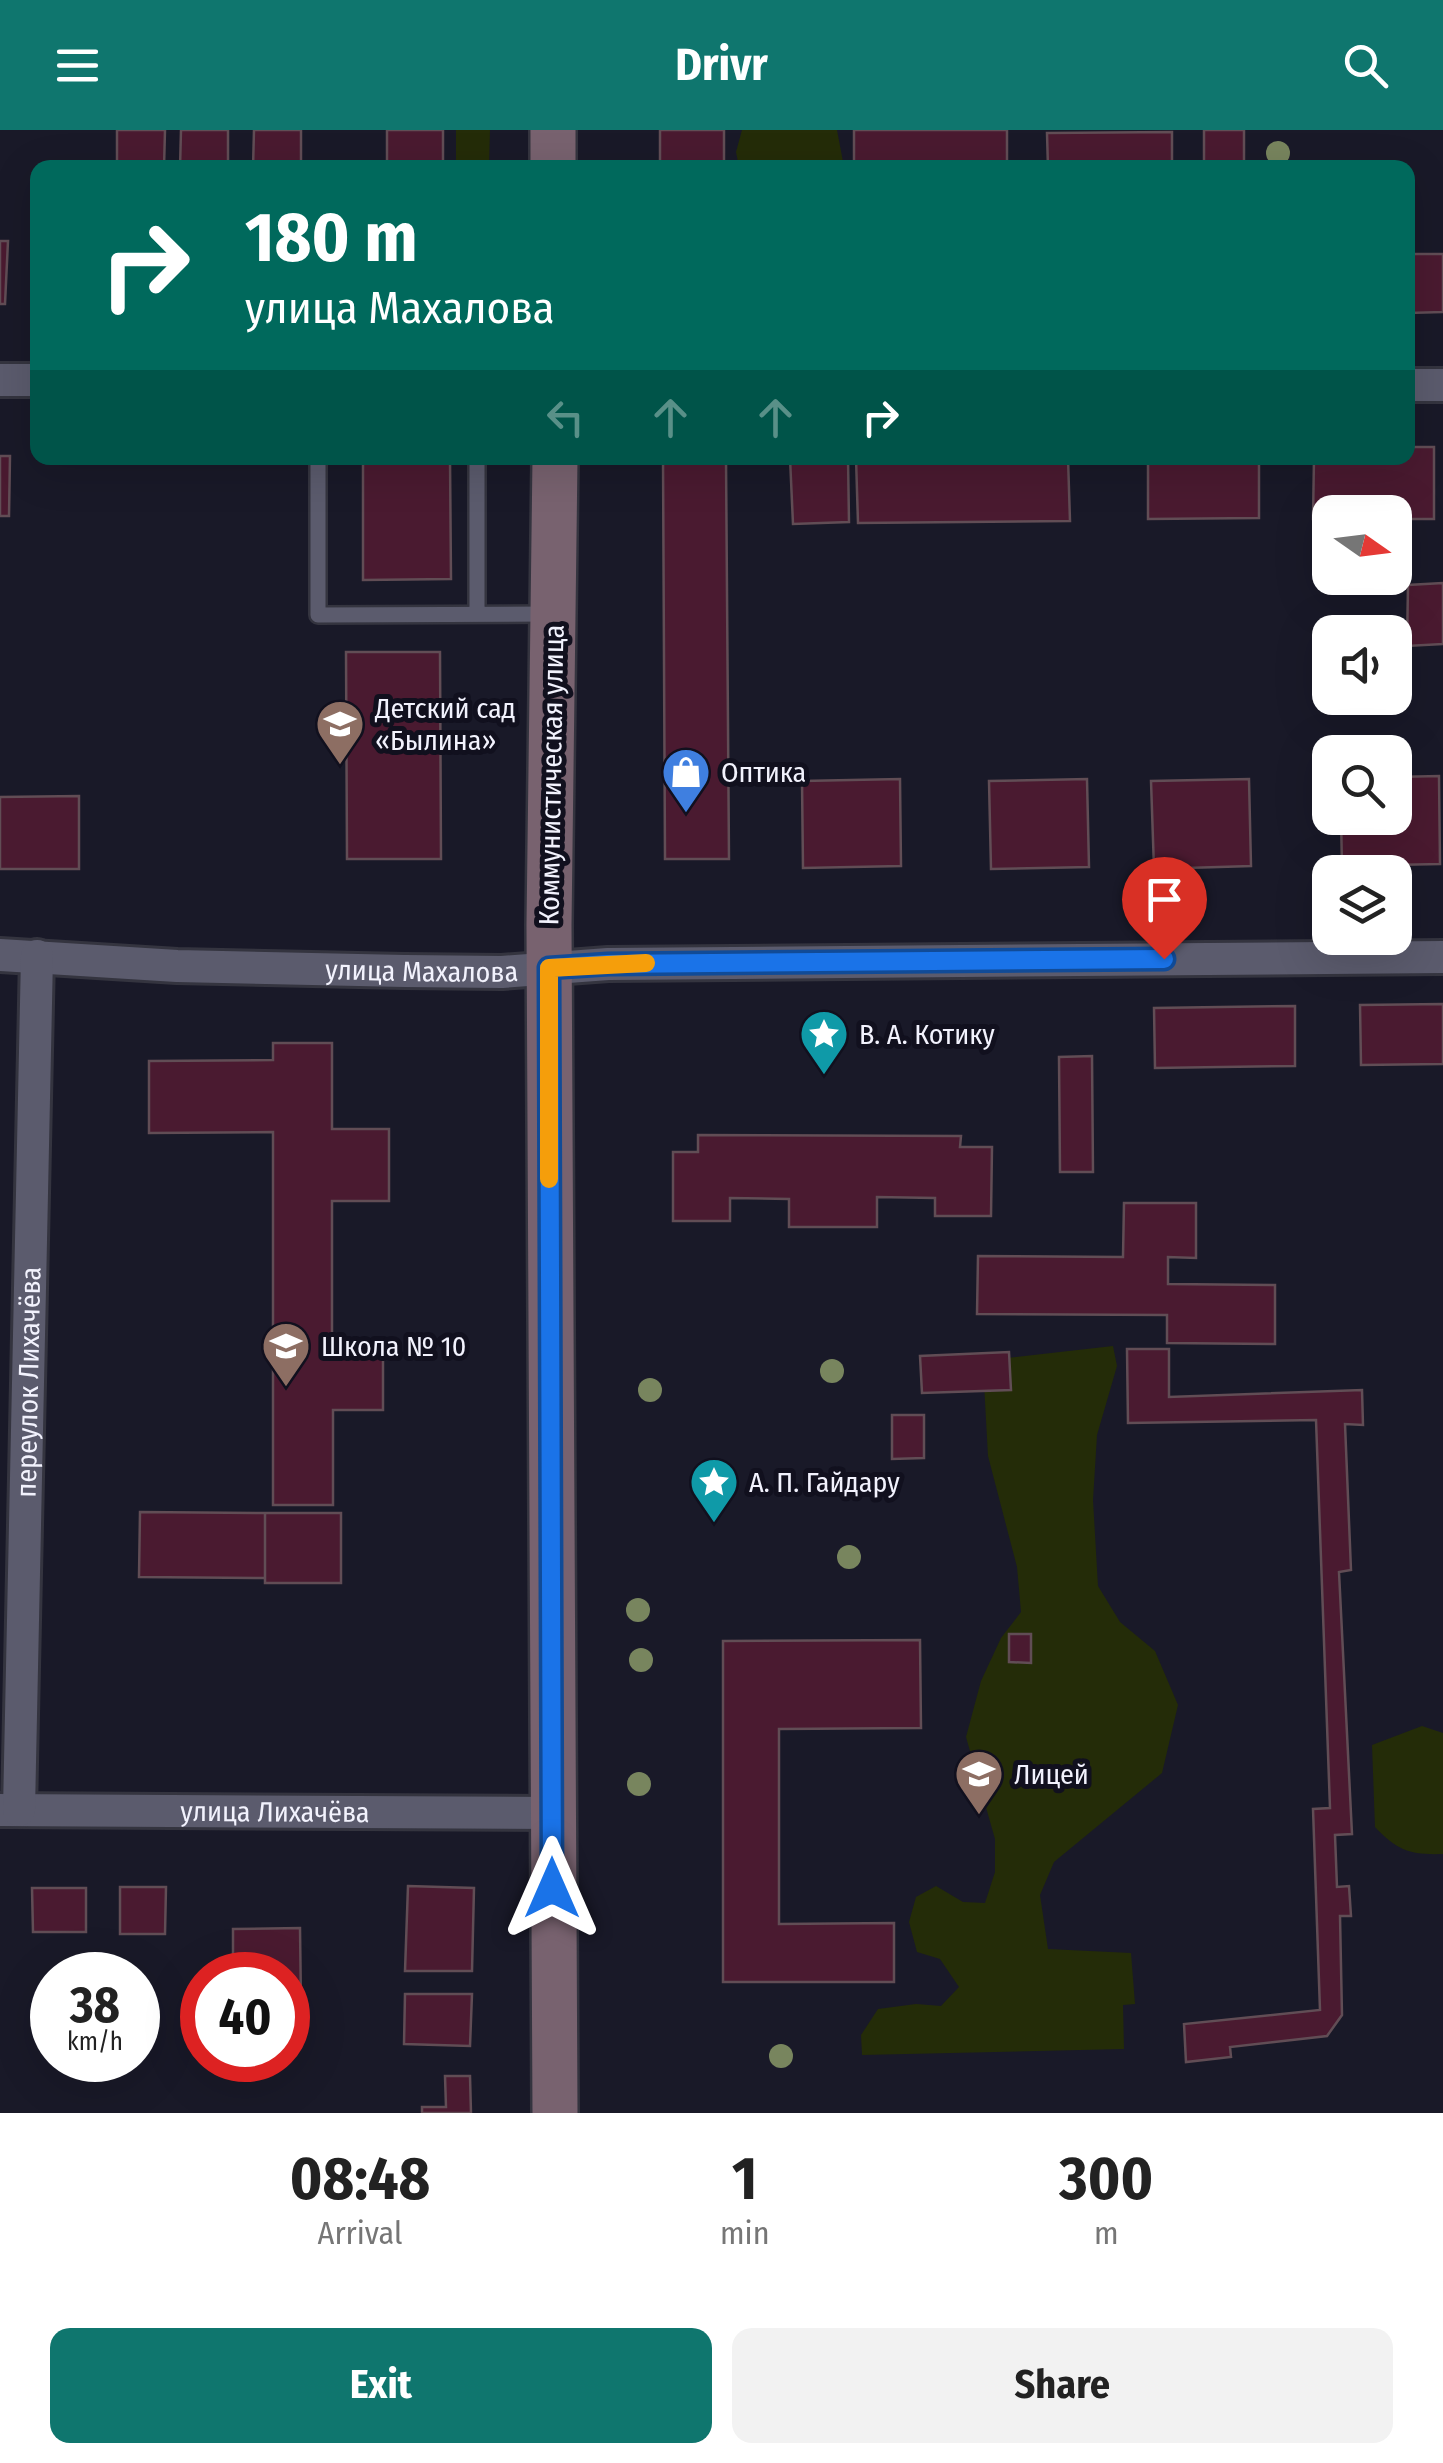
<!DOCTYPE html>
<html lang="en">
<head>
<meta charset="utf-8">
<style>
  body { margin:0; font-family:"Fira Sans Condensed",sans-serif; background:#f2f2f2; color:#222; height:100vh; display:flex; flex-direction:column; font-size:38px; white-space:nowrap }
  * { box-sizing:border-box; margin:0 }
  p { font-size:32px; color:#767676 }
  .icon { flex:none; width:55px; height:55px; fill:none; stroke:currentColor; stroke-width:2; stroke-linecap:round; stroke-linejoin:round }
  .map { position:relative; height:1983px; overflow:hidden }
  .drawer { display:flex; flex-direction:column; background:#fff; flex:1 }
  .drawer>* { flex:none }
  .banner { position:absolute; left:30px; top:30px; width:1385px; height:305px; border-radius:20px; box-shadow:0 10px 40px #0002; background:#00695c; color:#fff; overflow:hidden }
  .needle { width:65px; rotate:104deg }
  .buttons { position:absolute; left:1312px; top:365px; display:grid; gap:20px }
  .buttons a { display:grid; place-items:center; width:100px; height:100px; border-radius:20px; background:#fff; box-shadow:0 10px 40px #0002; font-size:50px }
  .speed { position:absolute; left:30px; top:1822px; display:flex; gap:20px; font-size:50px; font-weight:700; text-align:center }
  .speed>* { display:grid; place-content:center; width:130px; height:130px; border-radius:50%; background:#fff; box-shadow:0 10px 40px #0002; line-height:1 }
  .speed small { font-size:25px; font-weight:400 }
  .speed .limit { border:15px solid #d22; background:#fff; color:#111 }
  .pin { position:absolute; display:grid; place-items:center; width:85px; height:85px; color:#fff; margin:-102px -42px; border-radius:50% 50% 50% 0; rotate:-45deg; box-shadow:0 0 10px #0007 }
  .pin .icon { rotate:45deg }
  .me { position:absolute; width:110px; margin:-55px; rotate:0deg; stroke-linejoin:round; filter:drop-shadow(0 0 8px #0008) }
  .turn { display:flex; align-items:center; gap:35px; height:210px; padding:0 50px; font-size:45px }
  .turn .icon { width:130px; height:130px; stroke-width:2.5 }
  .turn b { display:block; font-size:70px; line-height:85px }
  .lanes { display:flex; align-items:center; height:95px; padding:0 50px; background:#0003; justify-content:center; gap:50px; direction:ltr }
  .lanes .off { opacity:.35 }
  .eta { display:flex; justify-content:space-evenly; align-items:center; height:170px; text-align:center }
  .eta b { font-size:60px; font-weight:700; line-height:70px }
  .button { display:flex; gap:20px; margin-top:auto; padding:20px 50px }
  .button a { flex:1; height:115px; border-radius:20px; background:#0f766e; color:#fff; font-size:40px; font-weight:700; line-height:115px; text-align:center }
  .button a+a { background:#f2f2f2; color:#222 }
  header { display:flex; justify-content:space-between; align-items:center; height:130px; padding:0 50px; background:#0f766e; color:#fff; font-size:45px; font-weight:700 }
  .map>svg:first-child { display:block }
</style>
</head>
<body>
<header><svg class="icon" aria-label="menu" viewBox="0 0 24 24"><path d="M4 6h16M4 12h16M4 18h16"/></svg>Drivr<svg class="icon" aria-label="search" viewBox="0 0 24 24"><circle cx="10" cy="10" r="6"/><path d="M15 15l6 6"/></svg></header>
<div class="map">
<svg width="1443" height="1983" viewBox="0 0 1443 1983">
  <rect width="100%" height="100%" fill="#191928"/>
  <path fill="#242c08" d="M 456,0 L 490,0 L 489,37 L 456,37 Z
    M 742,0 L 837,0 L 844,37 L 739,37 L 736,22 Z
    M 1113,1216 L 1117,1236 L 1097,1305 L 1093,1370 L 1098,1456 L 1120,1492 L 1155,1521 L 1178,1575 L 1162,1643 L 1054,1732 L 1040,1765 L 1048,1819 L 1131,1823 L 1135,1874 L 1123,1875 L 1124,1919 L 862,1925 L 861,1905 L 878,1879 L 916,1874 L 941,1876 L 959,1857 L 940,1829 L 917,1822 L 909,1792 L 916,1767 L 936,1756 L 963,1772 L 985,1773 L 995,1742 L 995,1709 L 966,1607 L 981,1551 L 1001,1508 L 1021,1482 L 1017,1437 L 988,1326 L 984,1253 L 1007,1228 Z
    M 1422,1596 L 1443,1603 L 1443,1724 C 1410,1725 1398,1721 1375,1697 L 1372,1615 Z"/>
  <path fill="#4a1a30" stroke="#614d55" stroke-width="2.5" d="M 117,0 L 165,0 L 164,38 L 117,38 Z
    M 181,0 L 228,0 L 228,38 L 180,38 Z
    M 254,0 L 301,0 L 301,38 L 253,38 Z
    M 387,0 L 443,0 L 443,38 L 387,38 Z
    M 660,0 L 724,0 L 724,38 L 660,38 Z
    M 854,0 L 1007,0 L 1007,35 L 854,36 Z
    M 1204,0 L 1244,0 L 1244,38 L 1204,38 Z
    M 1172,2 L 1172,38 L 1048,38 L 1047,3 Z
    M 0,111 L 8,111 L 5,174 L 0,174 Z
    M 1408,124 L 1443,124 L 1443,182 L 1408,183 Z
    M 1408,317 L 1434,317 L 1434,389 L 1395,389 L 1395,382 L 1330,382 L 1330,389 L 1313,389 L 1314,328 L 1408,328 Z
    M 0,326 L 10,326 L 9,386 L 0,386 Z
    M 363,328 L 450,328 L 451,449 L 363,450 Z
    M 663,328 L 726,328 L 729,729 L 665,729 Z
    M 790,328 L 848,328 L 849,392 L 793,394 Z
    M 856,328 L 1068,328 L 1070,391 L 858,393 Z
    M 1148,328 L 1259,328 L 1259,388 L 1148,389 Z
    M 1443,453 L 1443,514 L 1407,516 L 1408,455 Z
    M 346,522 L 440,522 L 441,729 L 347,729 Z
    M 1439,646 L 1440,734 L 1342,736 L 1341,688 L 1395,688 L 1395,647 Z
    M 900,649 L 901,736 L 803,738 L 802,651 Z
    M 1087,649 L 1089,737 L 991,739 L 989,651 Z
    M 1249,649 L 1251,736 L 1154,739 L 1151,651 Z
    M 79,666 L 79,739 L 0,739 L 0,667 Z
    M 1443,874 L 1443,934 L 1361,935 L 1360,875 Z
    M 1295,876 L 1295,936 L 1155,938 L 1154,878 Z
    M 273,913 L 332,913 L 332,999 L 389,999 L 389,1071 L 332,1071 L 332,1214 L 383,1214 L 383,1280 L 333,1280 L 333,1375 L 273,1375 L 273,1002 L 149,1003 L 149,931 L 273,930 Z
    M 1092,926 L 1093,1042 L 1060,1042 L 1059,927 Z
    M 698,1005 L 961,1006 L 960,1017 L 992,1017 L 991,1086 L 935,1086 L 935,1068 L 877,1067 L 877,1097 L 789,1097 L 789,1069 L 730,1068 L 730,1091 L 673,1091 L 673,1022 L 698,1022 Z
    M 1124,1073 L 1196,1073 L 1196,1128 L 1168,1127 L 1168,1154 L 1275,1155 L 1275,1214 L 1167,1213 L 1167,1185 L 977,1184 L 978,1126 L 1123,1127 Z
    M 1127,1219 L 1169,1219 L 1169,1267 L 1362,1260 L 1363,1295 L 1345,1294 L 1351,1440 L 1339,1442 L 1352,1704 L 1335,1705 L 1337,1757 L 1349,1756 L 1351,1786 L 1340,1786 L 1342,1885 L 1327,1906 L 1230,1917 L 1231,1927 L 1186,1932 L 1184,1894 L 1320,1880 L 1313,1679 L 1330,1678 L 1316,1290 L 1128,1293 Z
    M 1009,1222 L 1011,1260 L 922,1263 L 920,1226 Z
    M 892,1285 L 924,1285 L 924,1328 L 892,1329 Z
    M 140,1382 L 265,1383 L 265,1448 L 139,1447 Z
    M 265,1383 L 341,1383 L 341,1453 L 265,1453 Z
    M 1009,1504 L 1031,1504 L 1031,1533 L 1009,1532 Z
    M 920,1510 L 921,1598 L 779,1599 L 779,1794 L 894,1793 L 894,1852 L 723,1852 L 723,1511 Z
    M 408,1756 L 474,1758 L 472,1841 L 405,1841 Z
    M 120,1757 L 166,1757 L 165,1804 L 120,1804 Z
    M 32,1758 L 86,1758 L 86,1802 L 33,1802 Z
    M 300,1798 L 301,1874 L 288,1874 L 288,1845 L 233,1845 L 233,1799 Z
    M 405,1864 L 472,1864 L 470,1916 L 404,1914 Z
    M 445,1946 L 470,1946 L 471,1983 L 422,1983 L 422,1977 L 446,1977 Z"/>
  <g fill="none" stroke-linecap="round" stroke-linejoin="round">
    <g stroke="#34343f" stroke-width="20">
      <path id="lane" d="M 318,328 L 318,485 L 549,484
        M 477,328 L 477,484"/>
    </g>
    <g stroke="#34343f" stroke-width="38">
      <g id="street">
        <path d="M 0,250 L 38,250"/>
        <path d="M 1408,255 L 1443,255"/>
        <path id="s1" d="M 0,825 L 177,836 L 405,841 L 502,842 L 608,834 L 1443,827"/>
        <path id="s2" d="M 0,1680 L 552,1683"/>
        <path id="s3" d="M 19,1680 L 37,826"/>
      </g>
    </g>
    <g stroke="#34343f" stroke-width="50">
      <path id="secondary" d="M 553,0 L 553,38
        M 555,328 L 549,795 L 555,1983"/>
    </g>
    <use href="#lane" stroke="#5b5b6d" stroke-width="15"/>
    <use href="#street" stroke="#5b5b6d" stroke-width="32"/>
    <use href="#secondary" stroke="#78626f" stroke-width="45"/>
  </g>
  <g fill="#78855e">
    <circle cx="1278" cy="23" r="12"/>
    <circle cx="832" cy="1241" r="12"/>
    <circle cx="650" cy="1260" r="12"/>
    <circle cx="849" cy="1427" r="12"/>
    <circle cx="638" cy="1480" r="12"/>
    <circle cx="641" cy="1530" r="12"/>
    <circle cx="639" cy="1654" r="12"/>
    <circle cx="781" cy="1926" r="12"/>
  </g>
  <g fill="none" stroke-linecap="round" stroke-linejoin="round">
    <g stroke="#114b97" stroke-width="25">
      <path id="route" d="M 552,1758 L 549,838 L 608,834 L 1164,829"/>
    </g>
    <use href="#route" stroke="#1a73e8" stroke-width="18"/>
    <path stroke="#f59e0b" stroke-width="18" d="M 549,1049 L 549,838 L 646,833"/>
  </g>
  <defs>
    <g id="school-pin" transform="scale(2.5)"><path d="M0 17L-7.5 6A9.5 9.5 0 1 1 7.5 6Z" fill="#8d6e63" stroke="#11101e"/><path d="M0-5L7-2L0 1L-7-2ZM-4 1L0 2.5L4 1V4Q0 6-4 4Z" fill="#fff"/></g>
    <g id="shop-pin" transform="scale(2.5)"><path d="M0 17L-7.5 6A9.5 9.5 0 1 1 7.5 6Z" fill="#3f7fe0" stroke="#11101e"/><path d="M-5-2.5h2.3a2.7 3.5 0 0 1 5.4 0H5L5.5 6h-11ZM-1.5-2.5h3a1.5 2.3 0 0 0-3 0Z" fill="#fff"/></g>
    <g id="sight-pin" transform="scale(2.5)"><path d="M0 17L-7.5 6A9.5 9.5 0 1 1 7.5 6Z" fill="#0f9aa8" stroke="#11101e"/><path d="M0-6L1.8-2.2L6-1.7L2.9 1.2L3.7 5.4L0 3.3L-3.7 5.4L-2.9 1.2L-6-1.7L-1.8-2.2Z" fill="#fff"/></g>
  </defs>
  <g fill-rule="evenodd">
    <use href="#school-pin" x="340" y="594"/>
    <use href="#shop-pin" x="686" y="642"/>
    <use href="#sight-pin" x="824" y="904"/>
    <use href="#school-pin" x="286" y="1216"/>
    <use href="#sight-pin" x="714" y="1352"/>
    <use href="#school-pin" x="979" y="1644"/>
  </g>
  <g text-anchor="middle" stroke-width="10" stroke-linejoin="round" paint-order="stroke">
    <g font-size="28" fill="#f2f2fd" stroke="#11101e" text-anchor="start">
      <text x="375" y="588">Детский сад<tspan x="375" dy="32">«Былина»</tspan></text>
      <text x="721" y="652">Оптика</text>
      <text x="859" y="914">В. А. Котику</text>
      <text x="321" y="1226">Школа № 10</text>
      <text x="749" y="1362">А. П. Гайдару</text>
      <text x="1014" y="1654">Лицей</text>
    </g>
    <g font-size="28" fill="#f2f2fd" stroke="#11101e">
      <text transform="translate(551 645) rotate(-89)" y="10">Коммунистическая улица</text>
      <text dy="10" stroke="none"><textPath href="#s1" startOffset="422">улица Махалова</textPath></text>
      <text dy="10" stroke="none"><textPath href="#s3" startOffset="428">переулок Лихачёва</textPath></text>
      <text dy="10" stroke="none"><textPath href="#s2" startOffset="275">улица Лихачёва</textPath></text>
    </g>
  </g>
</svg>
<div class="buttons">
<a><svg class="needle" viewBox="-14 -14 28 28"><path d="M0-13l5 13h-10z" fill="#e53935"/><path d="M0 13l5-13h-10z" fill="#767676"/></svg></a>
<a><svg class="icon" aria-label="sound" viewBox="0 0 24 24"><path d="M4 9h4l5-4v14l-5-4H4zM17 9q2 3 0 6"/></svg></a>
<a><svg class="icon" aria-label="search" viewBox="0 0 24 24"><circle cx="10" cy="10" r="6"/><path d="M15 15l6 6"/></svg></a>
<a><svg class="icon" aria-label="layers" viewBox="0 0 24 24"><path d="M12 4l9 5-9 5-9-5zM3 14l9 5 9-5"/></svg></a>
</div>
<div class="speed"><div>38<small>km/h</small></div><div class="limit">40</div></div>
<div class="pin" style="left:1164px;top:829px;background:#d93025"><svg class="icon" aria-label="arrive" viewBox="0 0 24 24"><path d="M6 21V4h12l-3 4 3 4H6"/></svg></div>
<svg class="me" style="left:552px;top:1758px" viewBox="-20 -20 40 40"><path d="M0-17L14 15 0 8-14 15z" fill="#1a73e8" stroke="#fff" stroke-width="4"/></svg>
<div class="banner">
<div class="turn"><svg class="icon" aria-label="right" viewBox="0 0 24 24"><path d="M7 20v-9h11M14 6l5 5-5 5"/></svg><div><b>180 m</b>улица Махалова</div></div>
<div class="lanes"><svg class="icon off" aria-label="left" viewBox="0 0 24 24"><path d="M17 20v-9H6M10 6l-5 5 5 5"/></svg><svg class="icon off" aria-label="ahead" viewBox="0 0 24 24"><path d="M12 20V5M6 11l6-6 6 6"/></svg><svg class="icon off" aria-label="ahead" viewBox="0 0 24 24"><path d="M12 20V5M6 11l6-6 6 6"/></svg><svg class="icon" aria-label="right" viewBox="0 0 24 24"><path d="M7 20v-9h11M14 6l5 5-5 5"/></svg></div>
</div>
</div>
<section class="drawer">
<div class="eta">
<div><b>08:48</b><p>Arrival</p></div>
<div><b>1</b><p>min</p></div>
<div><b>300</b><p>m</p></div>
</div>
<div class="button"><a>Exit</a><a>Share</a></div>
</section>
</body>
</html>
